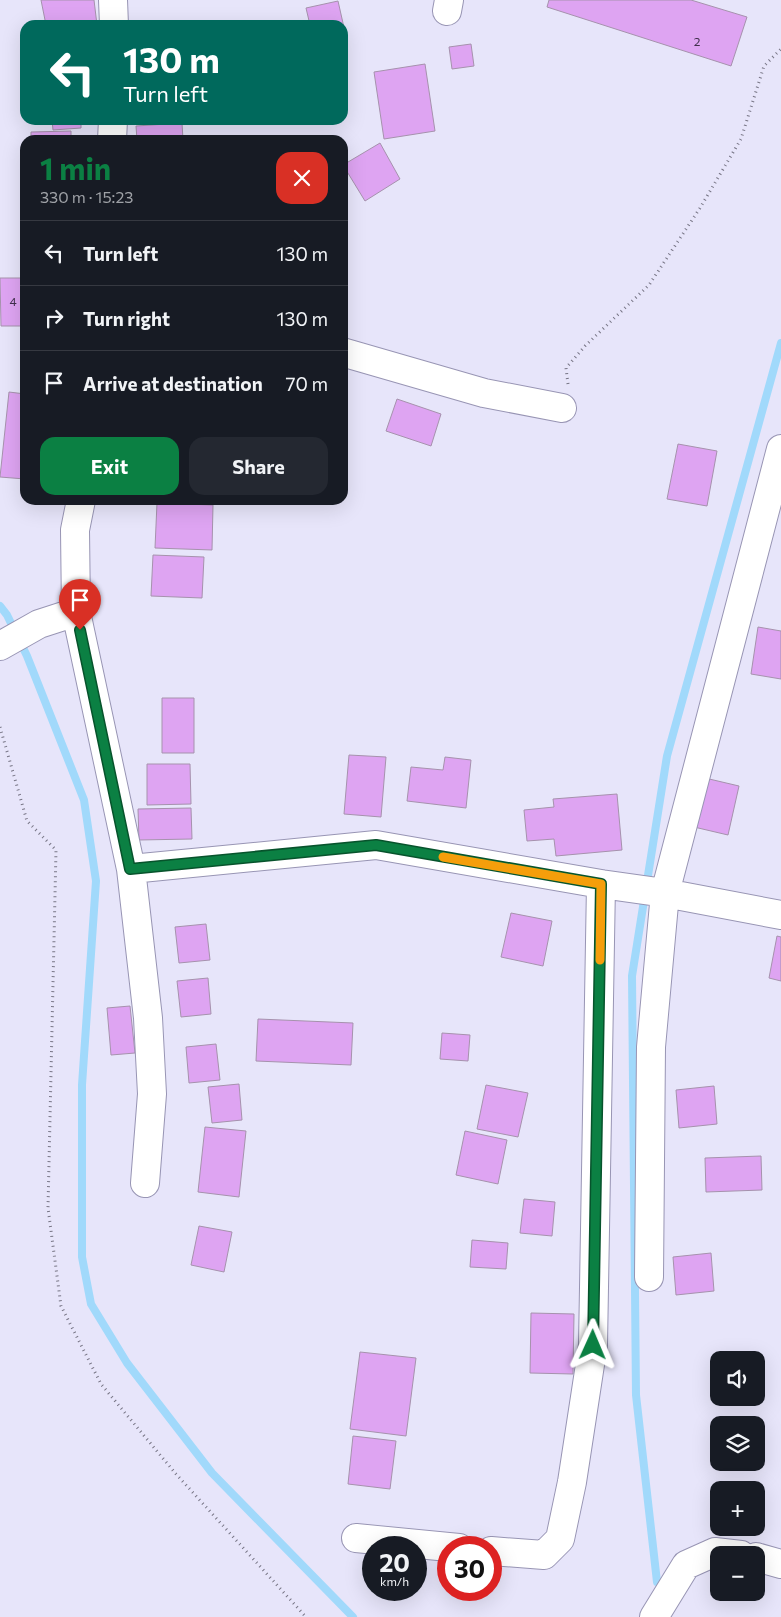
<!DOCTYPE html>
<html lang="en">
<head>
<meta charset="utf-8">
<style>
  body { margin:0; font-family:Commissioner,sans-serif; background:#242831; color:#f1f3f6; height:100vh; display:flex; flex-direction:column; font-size:19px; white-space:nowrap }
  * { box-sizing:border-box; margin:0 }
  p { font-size:16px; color:#9ea1a6 }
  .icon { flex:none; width:28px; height:28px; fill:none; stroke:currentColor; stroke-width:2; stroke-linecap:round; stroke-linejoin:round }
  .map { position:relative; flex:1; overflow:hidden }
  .panel { position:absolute; left:20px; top:135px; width:328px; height:370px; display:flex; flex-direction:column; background:#171b24; border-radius:15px; box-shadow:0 5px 20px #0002 }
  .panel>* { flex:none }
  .banner { position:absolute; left:20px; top:20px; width:328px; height:105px; border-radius:15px; box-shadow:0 5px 20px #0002; background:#00695c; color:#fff; overflow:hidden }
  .tools { position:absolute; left:710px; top:1351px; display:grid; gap:10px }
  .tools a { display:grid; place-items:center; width:55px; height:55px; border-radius:10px; background:#171b24; box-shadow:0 5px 20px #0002; font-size:25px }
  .speed { position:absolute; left:362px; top:1536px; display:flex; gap:10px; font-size:25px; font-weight:700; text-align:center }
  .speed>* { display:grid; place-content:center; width:65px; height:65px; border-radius:50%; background:#171b24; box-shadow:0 5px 20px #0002; line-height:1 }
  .speed small { font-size:12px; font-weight:400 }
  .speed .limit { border:8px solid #d22; background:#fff; color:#111 }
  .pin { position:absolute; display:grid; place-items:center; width:42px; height:42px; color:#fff; margin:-51px -21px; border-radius:50% 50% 50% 0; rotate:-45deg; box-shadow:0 0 5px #0007 }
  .pin .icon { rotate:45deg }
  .me { position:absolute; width:55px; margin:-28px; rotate:1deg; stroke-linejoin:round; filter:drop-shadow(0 0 4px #0008) }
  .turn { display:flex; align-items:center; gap:18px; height:105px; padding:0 20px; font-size:22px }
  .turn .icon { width:65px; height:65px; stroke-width:2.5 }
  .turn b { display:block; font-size:35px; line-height:42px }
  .round { display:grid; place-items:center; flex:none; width:52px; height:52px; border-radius:15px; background:#242831 }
  .head { display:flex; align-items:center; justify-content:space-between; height:85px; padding:0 20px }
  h1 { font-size:30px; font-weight:700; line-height:38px; color:#0b8043 }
  .action { display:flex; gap:10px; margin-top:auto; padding:10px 20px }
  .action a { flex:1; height:58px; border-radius:15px; background:#0b8043; color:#fff; font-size:20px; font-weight:700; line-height:58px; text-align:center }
  .action a+a { background:#242831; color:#f1f3f6 }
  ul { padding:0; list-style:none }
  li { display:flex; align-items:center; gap:15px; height:65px; padding:0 20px; border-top:1px solid #363941 }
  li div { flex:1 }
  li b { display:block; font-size:19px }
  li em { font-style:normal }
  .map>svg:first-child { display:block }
</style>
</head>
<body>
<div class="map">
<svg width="781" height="1617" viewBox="0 0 781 1617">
  <rect width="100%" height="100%" fill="#e7e5fa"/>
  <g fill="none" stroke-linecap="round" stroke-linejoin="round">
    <path stroke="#a1d9fb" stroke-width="8" d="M 0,606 L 7,615 L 27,656 L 84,800 L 96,881 L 82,1085 L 82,1257 L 91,1304 L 127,1363 L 212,1473 L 353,1617
      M 657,1582 L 636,1395 L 632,976 L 667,756 L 781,343"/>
  </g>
  <path fill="#dea4f2" stroke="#a692ad" d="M 41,0 L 94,0 L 97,25 L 46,25 Z
    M 549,0 L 691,0 L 747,17 L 731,66 L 547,7 Z
    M 338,1 L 345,32 L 342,33 L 342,25 L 310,25 L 306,8 Z
    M 471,44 L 474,66 L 452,69 L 449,47 Z
    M 425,64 L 435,131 L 384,139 L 374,72 Z
    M 52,120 L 81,120 L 81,128 L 53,130 Z
    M 182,123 L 183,140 L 137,140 L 136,126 Z
    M 71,131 L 71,140 L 31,140 L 31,132 Z
    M 380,143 L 400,179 L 365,201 L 343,165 Z
    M 0,278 L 25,278 L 25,326 L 1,326 Z
    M 9,392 L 25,394 L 25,479 L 0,477 Z
    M 397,399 L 441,414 L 431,446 L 386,431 Z
    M 678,444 L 717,451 L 707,506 L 667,499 Z
    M 157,503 L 213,505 L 212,550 L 155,548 Z
    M 153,555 L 204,557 L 202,598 L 151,596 Z
    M 758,627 L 781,631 L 781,679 L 751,674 Z
    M 162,698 L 194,698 L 194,753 L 162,753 Z
    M 349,755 L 386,757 L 381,817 L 344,814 Z
    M 445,757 L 471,760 L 466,808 L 407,801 L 411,767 L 443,770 Z
    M 147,764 L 190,764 L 191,804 L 147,805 Z
    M 705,778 L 739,786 L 728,835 L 694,827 Z
    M 617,794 L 622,850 L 556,856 L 554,839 L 527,841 L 524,810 L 554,807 L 553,799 Z
    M 191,808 L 192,839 L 139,840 L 138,809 Z
    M 511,913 L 552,921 L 543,966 L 501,957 Z
    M 206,924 L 210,960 L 179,963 L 175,927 Z
    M 777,936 L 781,937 L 781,981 L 769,978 Z
    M 208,978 L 211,1014 L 181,1017 L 177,981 Z
    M 130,1006 L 135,1053 L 111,1055 L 107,1008 Z
    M 258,1019 L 353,1023 L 351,1065 L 256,1061 Z
    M 442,1033 L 470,1035 L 468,1061 L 440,1059 Z
    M 216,1044 L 220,1080 L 189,1083 L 186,1047 Z
    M 239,1084 L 242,1120 L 212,1123 L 208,1087 Z
    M 486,1085 L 528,1093 L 518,1137 L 477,1129 Z
    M 714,1086 L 717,1124 L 679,1128 L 676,1090 Z
    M 205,1127 L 246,1131 L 239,1197 L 198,1192 Z
    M 465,1131 L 507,1140 L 498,1184 L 456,1175 Z
    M 761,1156 L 762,1190 L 706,1192 L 705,1158 Z
    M 524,1199 L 555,1202 L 552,1236 L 520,1233 Z
    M 199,1226 L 232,1232 L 224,1272 L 191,1265 Z
    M 472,1240 L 508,1243 L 506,1269 L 470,1267 Z
    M 711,1253 L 714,1291 L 676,1295 L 673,1257 Z
    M 531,1313 L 574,1314 L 573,1374 L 530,1373 Z
    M 360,1352 L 416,1358 L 406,1436 L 350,1429 Z
    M 353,1436 L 396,1441 L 390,1489 L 348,1484 Z"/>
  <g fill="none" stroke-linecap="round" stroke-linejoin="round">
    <g stroke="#9895b4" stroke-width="30">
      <path id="minor" d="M 113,0 L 114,25
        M 447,11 L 449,0
        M 112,140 L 113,120
        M 342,352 L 484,393 L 562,408
        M 81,500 L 75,530 L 76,612 L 131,869 L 376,845 L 601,884 L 665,893 L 781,915
        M 0,646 L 39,624 L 76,612
        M 131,869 L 148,1018 L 152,1094 L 145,1183
        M 649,1277 L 651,1047 L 665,893 L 781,449
        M 356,1538 L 459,1548
        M 491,1551 L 544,1555 L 560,1539 L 572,1482 L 593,1345 L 601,884
        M 756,1557 L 781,1564
        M 654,1617 L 686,1565 L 715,1552 L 741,1555"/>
    </g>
    <path stroke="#777585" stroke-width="3" stroke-dasharray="1 4" stroke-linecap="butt" d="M 568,384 L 566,368 L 585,346 L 649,285 L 700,208 L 741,139 L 764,66 L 781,49
      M 0,727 L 27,821 L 56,850 L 48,1208 L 61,1306 L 101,1384 L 176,1474 L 306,1617"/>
    <use href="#minor" stroke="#fff" stroke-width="28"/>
  </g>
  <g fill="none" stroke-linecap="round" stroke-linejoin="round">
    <g stroke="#07532c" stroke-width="12">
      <path id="route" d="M 80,630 L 130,869 L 376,845 L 601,884 L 593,1345"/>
    </g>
    <use href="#route" stroke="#0b8043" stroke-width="9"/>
    <path stroke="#f59e0b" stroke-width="9" d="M 443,857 L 601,884 L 600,960"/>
  </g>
  <g text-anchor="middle" stroke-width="4.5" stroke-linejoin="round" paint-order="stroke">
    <g font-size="12" fill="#40304c">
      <text x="697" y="46">2</text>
      <text x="13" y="306">4</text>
    </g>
  </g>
</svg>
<div class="tools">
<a><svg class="icon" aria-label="sound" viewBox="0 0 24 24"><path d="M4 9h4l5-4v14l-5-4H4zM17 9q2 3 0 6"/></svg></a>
<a><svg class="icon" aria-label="layers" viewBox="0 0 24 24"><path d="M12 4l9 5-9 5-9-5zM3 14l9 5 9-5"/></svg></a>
<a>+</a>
<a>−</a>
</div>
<div class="speed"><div>20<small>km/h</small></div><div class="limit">30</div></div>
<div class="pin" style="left:80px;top:630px;background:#d93025"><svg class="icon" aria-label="arrive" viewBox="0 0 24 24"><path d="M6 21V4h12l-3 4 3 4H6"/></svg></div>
<svg class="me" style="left:593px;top:1345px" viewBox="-20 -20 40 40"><path d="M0-17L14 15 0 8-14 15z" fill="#0b8043" stroke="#fff" stroke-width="4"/></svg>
<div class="banner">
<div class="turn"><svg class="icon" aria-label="left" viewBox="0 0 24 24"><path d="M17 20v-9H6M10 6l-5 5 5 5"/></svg><div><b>130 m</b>Turn left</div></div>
</div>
<section class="panel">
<div class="head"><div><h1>1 min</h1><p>330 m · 15:23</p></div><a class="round" style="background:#d93025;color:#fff"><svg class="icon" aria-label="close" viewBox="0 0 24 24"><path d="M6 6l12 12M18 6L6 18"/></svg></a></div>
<ul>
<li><svg class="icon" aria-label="left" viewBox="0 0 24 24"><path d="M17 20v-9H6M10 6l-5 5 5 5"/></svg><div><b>Turn left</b></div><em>130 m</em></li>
<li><svg class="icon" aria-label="right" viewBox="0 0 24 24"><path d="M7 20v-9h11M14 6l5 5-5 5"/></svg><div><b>Turn right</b></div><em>130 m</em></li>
<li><svg class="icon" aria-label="arrive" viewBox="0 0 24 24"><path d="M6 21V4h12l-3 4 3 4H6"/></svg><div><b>Arrive at destination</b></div><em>70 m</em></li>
</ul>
<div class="action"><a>Exit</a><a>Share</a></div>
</section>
</div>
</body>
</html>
